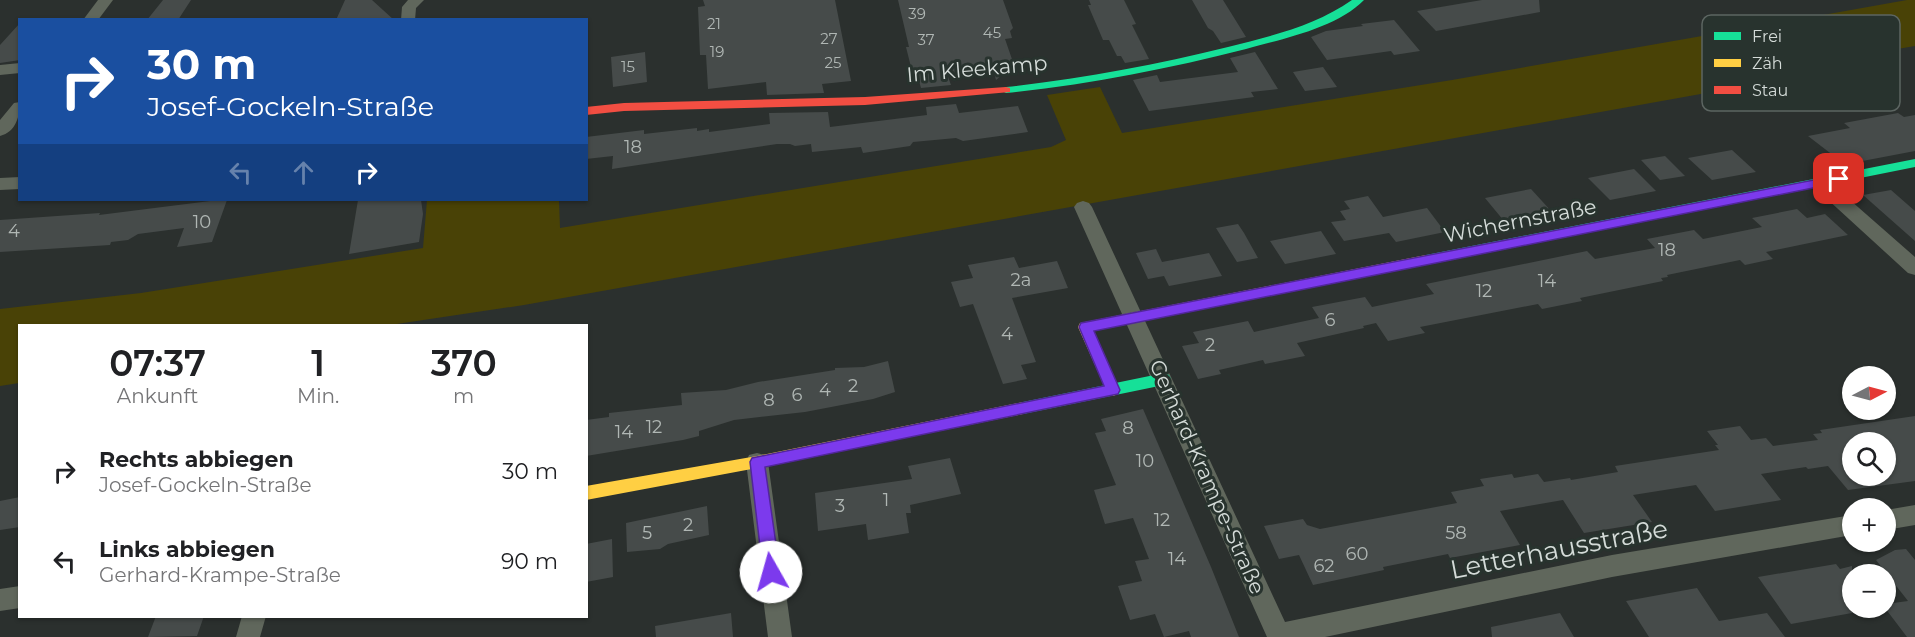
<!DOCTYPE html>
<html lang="de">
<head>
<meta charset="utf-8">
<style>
  body { margin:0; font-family:Montserrat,sans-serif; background:#f2f2f2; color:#202124; height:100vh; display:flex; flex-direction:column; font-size:22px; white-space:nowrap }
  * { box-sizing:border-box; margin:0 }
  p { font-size:20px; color:#757577 }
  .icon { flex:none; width:33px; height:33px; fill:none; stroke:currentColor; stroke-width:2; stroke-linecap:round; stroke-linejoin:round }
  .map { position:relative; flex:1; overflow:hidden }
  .panel { position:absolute; left:18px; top:324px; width:570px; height:294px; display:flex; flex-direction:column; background:#fff; border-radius:0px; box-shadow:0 2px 4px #0004 }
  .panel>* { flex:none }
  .guide { position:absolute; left:18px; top:18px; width:570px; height:183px; border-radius:0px; box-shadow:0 2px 4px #0004; background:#1a4fa0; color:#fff; overflow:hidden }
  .needle { width:39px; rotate:84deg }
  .tools { position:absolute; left:1842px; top:366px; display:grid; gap:12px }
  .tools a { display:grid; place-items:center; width:54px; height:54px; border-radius:50%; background:#fff; box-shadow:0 2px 4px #0004; font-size:30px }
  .pin { position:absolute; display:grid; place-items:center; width:51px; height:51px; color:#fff; margin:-26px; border-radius:12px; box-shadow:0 3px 9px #0006 }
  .me { position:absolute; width:66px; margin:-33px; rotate:353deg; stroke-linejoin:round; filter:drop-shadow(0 0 4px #0008) }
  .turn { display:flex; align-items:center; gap:21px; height:126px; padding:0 30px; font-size:27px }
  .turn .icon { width:78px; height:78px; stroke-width:2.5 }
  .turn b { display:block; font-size:42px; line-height:51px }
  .lanes { display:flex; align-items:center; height:57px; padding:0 30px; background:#0003; justify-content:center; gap:30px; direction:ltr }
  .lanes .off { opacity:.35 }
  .eta { display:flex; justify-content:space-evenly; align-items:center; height:102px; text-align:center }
  .eta b { font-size:36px; font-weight:600; line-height:42px }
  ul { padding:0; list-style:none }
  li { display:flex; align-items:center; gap:18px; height:90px; padding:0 30px }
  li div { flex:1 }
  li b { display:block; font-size:22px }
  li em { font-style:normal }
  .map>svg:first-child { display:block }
</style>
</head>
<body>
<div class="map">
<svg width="1915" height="637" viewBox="0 0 1915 637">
  <rect width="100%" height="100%" fill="#2b302e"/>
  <path fill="#494206" d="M 1907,0 L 1915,0 L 1915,46 L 1821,62 L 1773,24 Z
    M 1759,26 L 1818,73 L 524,305 L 390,325 L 20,326 L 19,383 L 0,386 L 0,309 L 141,293 L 423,248 L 427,200 L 559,200 L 560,228 L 1051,147 L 1066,140 L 1047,95 L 1100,87 L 1122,133 L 1452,80 Z"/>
  <path fill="#464b4a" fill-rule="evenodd" d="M 163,0 L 191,0 L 178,20 L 147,20 Z
    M 345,0 L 372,0 L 394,20 L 336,20 Z
    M 703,0 L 835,0 L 851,81 L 822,84 L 824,93 L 767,95 L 766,82 L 708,89 L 706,55 L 700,55 L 698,7 L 705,6 Z
    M 898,0 L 1003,0 L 1013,28 L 1010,31 L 1012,38 L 1005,39 L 1014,65 L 996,80 L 993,69 L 947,74 L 951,85 L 921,88 L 917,74 L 913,75 L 906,47 L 909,47 Z
    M 1089,0 L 1124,0 L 1136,24 L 1132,25 L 1149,59 L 1125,63 L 1121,56 L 1117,56 L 1109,40 L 1103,40 L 1088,5 L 1091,5 Z
    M 1192,0 L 1223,0 L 1246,37 L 1221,43 L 1213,31 L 1208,28 Z
    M 1482,0 L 1539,0 L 1540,12 L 1436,31 L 1417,11 Z
    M 1394,20 L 1420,51 L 1394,55 L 1391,51 L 1327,60 L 1311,37 L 1326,31 L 1363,26 L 1361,24 Z
    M 20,23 L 20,60 L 0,63 L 0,45 Z
    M 645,52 L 647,82 L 613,87 L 611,57 Z
    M 1255,52 L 1278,89 L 1251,92 L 1254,97 L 1149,111 L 1133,80 L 1157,75 L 1160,82 L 1238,72 L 1230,58 Z
    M 1323,67 L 1337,87 L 1305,91 L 1293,72 Z
    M 956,104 L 959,113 L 1018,106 L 1028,132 L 963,141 L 956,138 L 913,142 L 910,146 L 863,153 L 861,147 L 812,152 L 811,144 L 795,146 L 790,144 L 777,144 L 612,169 L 613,156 L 586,159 L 586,137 L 644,130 L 644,134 L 697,128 L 697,131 L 709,129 L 709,132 L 770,124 L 769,113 L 828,112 L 830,127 L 927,115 L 926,107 Z
    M 1898,113 L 1904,117 L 1915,115 L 1915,151 L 1852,163 L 1842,155 L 1834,156 L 1808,136 L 1850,128 L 1844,123 Z
    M 1732,150 L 1756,172 L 1712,180 L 1688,158 Z
    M 1665,156 L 1685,176 L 1660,180 L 1641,160 Z
    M 1634,169 L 1656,191 L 1610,200 L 1588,178 Z
    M 1531,189 L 1552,212 L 1504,221 L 1485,198 Z
    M 1891,190 L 1915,211 L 1915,241 L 1863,195 Z
    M 1368,196 L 1383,217 L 1427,208 L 1445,232 L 1396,242 L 1389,233 L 1344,241 L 1331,222 L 1346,220 L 1340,211 L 1350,209 L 1344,201 Z
    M 218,200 L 227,200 L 212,242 L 177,247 L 184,228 L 138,234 L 128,240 L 111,242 L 110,245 L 0,252 L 0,220 L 100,213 L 99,215 Z
    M 358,200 L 421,200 L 423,214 L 419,242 L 349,254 Z
    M 1797,209 L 1807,218 L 1825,214 L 1848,235 L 1766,252 L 1773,259 L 1745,265 L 1740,260 L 1667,275 L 1668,277 L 1661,278 L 1663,281 L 1580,298 L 1582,301 L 1542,309 L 1538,304 L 1420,327 L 1425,333 L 1388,341 L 1376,323 L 1363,326 L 1364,328 L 1297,343 L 1305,356 L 1265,364 L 1263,360 L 1219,370 L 1221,374 L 1198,379 L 1182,346 L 1199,343 L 1193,332 L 1248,321 L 1254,332 L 1319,318 L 1312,307 L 1365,297 L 1372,307 L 1434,294 L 1426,284 L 1587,251 L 1595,259 L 1655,248 L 1647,239 L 1694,230 L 1703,239 L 1762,227 L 1752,218 Z
    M 1238,224 L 1244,233 L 1258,258 L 1237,262 L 1216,228 Z
    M 1321,231 L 1336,254 L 1285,264 L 1270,241 Z
    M 1156,249 L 1162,262 L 1209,253 L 1222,276 L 1169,286 L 1164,276 L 1148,279 L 1136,253 Z
    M 1014,257 L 1019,268 L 1057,261 L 1068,288 L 1012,298 L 1036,362 L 1021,365 L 1027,379 L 1003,384 L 973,304 L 960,307 L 951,282 L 973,278 L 968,265 Z
    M 888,361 L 895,392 L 873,399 L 805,412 L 734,420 L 699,431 L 699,436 L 683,440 L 586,456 L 586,420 L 609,417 L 609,413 L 682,405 L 681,393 L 726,390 L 758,382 L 835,370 L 835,368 L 864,367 Z
    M 1143,409 L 1211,567 L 1239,637 L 1191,637 L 1189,631 L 1164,637 L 1155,614 L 1130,620 L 1118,586 L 1142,581 L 1135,561 L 1149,559 L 1133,518 L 1105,524 L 1094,490 L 1116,485 L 1095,433 L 1106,431 L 1101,419 Z
    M 1915,416 L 1915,481 L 1848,490 L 1828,466 L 1808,469 L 1806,467 L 1761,474 L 1781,500 L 1715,511 L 1696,485 L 1633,495 L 1652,522 L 1584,533 L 1563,500 L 1500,511 L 1520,545 L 1450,558 L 1448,554 L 1383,567 L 1384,570 L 1313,585 L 1299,555 L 1279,559 L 1264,526 L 1303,519 L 1307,525 L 1320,529 L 1457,503 L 1451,492 L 1484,486 L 1480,479 L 1512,474 L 1514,478 L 1538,474 L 1544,482 L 1570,478 L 1571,480 L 1618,472 L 1615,466 L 1719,450 L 1715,445 L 1718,445 L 1707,431 L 1740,426 L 1751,440 L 1766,438 L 1773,446 L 1818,440 L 1813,434 L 1822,433 L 1820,430 ZM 1852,442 L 1886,442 L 1886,476 L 1852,476 Z
    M 950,458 L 961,494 L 910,505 L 911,513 L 906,513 L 909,533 L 868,540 L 866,524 L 818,531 L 815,493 L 912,479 L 908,466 Z
    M 20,497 L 20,527 L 0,530 L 0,501 Z
    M 707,506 L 709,535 L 668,544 L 660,549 L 627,552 L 626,523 Z
    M 612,539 L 613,577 L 586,582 L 586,544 Z
    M 1906,549 L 1915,560 L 1915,637 L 1907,637 L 1885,608 L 1886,604 L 1908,601 L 1876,560 L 1895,550 Z
    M 1836,564 L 1840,569 L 1852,566 L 1852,613 L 1791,624 L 1758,577 Z
    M 1697,588 L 1719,621 L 1767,613 L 1785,637 L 1649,637 L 1626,601 Z
    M 731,613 L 733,637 L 656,637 L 655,626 Z
    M 1560,613 L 1574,637 L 1492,637 L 1491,627 Z
    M 156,616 L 204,616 L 197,636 L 148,637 Z"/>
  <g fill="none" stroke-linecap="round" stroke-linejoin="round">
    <path fill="#60675c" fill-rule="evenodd" d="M 98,0 L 113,0 L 98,20 L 83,20 Z
      M 408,0 L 424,0 L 416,8 L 415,20 L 401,20 L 402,7 Z
      M 20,63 L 20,73 L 0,75 L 0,65 Z
      M 20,102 C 20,116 16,132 0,136 L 0,120 L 14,103 Z
      M 20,177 L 20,189 L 0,190 L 0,178 Z
      M 1820,177 L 1826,179 L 1915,257 L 1915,275 L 1908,273 L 1814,187 L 1811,183 L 1814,179 Z
      M 1083,201 L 1089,203 L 1092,207 L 1285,622 L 1612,555 L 1852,515 L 1852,535 L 1612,577 L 1325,637 L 1267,637 L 1074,207 L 1077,203 Z
      M 757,453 L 765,455 L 768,462 L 792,637 L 768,637 L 746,462 L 749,455 Z
      M 1915,505 L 1915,525 L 1886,530 L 1886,510 Z
      M 20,586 L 20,608 L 0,611 L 0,589 Z
      M 242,616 L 266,616 L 260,637 L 236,637 Z"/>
    <path fill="#16e098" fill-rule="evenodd" d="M 1352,0 L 1364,0 C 1337,28 1282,39 1246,49 C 1167,69 1087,85 1006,93 L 1000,90 L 1006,87 C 1081,79 1155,65 1228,47 C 1271,36 1315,26 1352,0 Z
      M 1915,159 L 1915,167 L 1426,265 L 1420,260 L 1426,255 Z
      M 1164,373 L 1169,375 L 1171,379 L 1169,383 L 1164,385 L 1023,414 L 1018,412 L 1016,408 L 1018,404 L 1023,402 Z"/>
    <path fill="#ffcf43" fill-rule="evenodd" d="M 1426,255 L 1431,257 L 1432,260 L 1431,263 L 1093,331 L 1120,390 L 1118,394 L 1113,396 L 1108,394 L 1106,390 L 1078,327 L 1080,323 L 1085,322 Z
      M 1023,402 L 1028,404 L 1030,408 L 1028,412 L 1023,414 L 757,468 L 586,500 L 586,486 L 757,456 Z"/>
    <path fill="#f24e42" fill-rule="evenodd" d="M 1006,87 L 1010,88 L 1010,92 L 865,105 L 624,111 L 586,115 L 586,107 L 624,103 L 865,97 Z"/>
  </g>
  <path fill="#7c3aed" stroke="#51269a" stroke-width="1.5" d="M 1839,175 L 1845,179 L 1843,182 L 1094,331 L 1120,390 L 1118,394 L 765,467 L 780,572 L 777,577 L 771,579 L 766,577 L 763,572 L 750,462 L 752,458 L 1104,386 L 1079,327 L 1081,323 Z"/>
  <g text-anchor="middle" stroke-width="6" stroke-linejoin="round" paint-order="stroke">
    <g font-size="15" fill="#b0b7b4">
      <text x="917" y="19">39</text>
      <text x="714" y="29">21</text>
      <text x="992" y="38">45</text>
      <text x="829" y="44">27</text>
      <text x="926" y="45">37</text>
      <text x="717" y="57">19</text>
      <text x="833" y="68">25</text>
      <text x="628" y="72">15</text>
    </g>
    <g font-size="18" fill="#b0b7b4">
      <text x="633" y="153">18</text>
      <text x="202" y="228">10</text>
      <text x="14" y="237">4</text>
      <text x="1667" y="256">18</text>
      <text x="1021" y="286">2a</text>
      <text x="1547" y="287">14</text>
      <text x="1484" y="297">12</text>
      <text x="1330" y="326">6</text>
      <text x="1007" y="340">4</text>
      <text x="1210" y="351">2</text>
      <text x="853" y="392">2</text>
      <text x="825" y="396">4</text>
      <text x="797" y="401">6</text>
      <text x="769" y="406">8</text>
      <text x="654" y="433">12</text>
      <text x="1128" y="434">8</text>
      <text x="624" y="438">14</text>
      <text x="1145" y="467">10</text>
      <text x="886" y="506">1</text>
      <text x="840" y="512">3</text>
      <text x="1162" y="526">12</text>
      <text x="688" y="531">2</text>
      <text x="647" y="539">5</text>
      <text x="1456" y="539">58</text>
      <text x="1357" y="560">60</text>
      <text x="1177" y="565">14</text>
      <text x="1324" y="572">62</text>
    </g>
    <g font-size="21" fill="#d4dbd8" stroke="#28332e">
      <text transform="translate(977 69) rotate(-5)" y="7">Im Kleekamp</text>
      <text transform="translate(1520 221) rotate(-11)" y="7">Wichernstraße</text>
      <text transform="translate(1207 477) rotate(66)" y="7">Gerhard-Krampe-Straße</text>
    </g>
    <g font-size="26" fill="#d4dbd8" stroke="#28332e">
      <text transform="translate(1559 549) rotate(-11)" y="9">Letterhausstraße</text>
    </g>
  </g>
  <rect x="1702" y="15" width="198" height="96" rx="9" fill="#28332e" stroke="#5c6561" stroke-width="1.5"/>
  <rect x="1714" y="32" width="27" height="8" fill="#16e098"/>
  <rect x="1714" y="59" width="27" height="8" fill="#ffcf43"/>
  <rect x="1714" y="86" width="27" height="8" fill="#f24e42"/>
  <g font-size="16" fill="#d4dbd8">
    <text x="1752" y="42">Frei</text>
    <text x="1752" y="69">Zäh</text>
    <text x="1752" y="96">Stau</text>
  </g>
</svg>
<div class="tools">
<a><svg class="needle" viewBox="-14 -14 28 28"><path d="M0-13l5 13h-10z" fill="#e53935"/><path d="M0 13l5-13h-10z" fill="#757577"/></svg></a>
<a><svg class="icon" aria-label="search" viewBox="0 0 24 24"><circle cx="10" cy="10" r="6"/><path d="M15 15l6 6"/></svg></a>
<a>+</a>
<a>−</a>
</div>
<div class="pin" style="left:1839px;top:179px;background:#d93025"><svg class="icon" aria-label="arrive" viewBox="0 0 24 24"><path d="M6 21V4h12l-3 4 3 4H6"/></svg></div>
<svg class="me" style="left:771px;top:572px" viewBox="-20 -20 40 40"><circle r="19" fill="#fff"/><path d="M0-13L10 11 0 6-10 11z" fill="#7c3aed"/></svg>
<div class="guide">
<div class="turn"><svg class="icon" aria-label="right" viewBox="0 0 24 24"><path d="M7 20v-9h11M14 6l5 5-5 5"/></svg><div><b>30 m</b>Josef-Gockeln-Straße</div></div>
<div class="lanes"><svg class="icon off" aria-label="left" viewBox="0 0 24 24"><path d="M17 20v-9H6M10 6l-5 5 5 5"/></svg><svg class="icon off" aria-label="ahead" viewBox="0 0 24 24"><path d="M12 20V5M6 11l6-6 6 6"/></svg><svg class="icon" aria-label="right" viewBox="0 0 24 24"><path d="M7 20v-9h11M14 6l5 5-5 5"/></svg></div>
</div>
<section class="panel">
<div class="eta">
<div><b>07:37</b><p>Ankunft</p></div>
<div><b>1</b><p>Min.</p></div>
<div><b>370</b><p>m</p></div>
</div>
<ul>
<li><svg class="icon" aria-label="right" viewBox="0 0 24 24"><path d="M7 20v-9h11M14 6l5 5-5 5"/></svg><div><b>Rechts abbiegen</b><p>Josef-Gockeln-Straße</p></div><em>30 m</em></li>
<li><svg class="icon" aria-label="left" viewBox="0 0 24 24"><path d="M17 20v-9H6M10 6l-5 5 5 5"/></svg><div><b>Links abbiegen</b><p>Gerhard-Krampe-Straße</p></div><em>90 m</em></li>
</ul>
</section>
</div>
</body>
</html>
